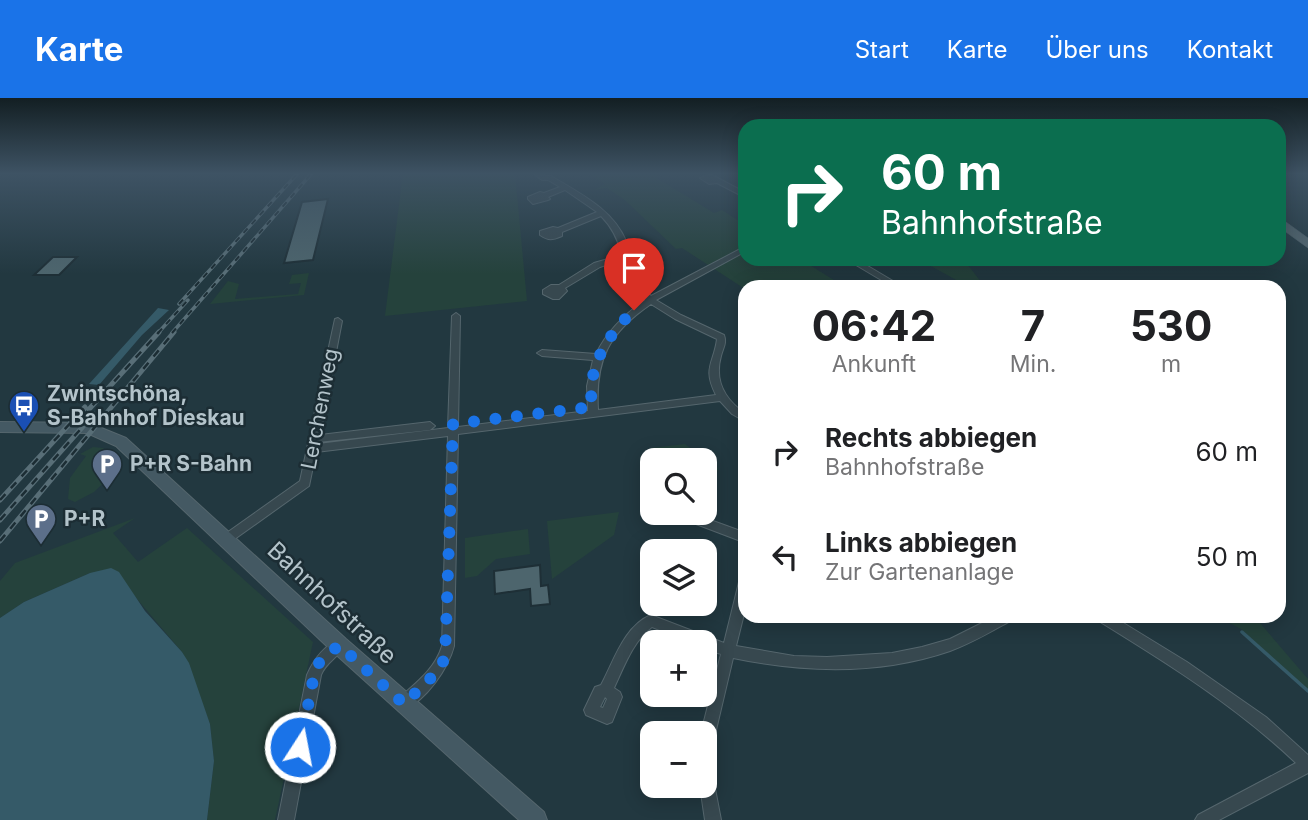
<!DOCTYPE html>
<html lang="de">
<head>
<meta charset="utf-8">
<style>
  body { margin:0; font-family:Inter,sans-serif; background:#f6f6f6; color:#202124; height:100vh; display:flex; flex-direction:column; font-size:26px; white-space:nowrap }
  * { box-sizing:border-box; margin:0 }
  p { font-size:23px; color:#757577 }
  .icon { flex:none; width:38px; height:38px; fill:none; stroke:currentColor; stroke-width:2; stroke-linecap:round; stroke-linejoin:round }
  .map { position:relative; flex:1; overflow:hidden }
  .sheet { position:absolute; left:738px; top:182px; width:548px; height:343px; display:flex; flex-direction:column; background:#fff; border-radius:21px; box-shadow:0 4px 18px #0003 }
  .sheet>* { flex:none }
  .hud { position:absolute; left:738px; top:21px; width:548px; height:147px; border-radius:21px; box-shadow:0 4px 18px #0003; background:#0b6e4f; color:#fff; overflow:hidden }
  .buttons { position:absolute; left:640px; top:350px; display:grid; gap:14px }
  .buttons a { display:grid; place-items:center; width:77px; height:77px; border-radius:14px; background:#fff; box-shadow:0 4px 18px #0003; font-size:35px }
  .pin { position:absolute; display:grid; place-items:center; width:60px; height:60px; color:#fff; margin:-72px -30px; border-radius:50% 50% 50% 0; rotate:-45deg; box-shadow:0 0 7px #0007 }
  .pin .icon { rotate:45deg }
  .me { position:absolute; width:77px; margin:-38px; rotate:11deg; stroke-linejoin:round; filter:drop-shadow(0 0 5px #0008) }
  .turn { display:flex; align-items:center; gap:24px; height:147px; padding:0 28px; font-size:32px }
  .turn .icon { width:91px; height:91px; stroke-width:2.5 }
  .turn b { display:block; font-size:49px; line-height:60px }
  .eta { display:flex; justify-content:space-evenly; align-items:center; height:119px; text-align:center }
  .eta b { font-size:42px; font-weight:700; line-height:49px }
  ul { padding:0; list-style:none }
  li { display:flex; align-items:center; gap:21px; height:105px; padding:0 28px }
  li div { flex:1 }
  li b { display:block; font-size:26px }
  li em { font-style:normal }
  header { display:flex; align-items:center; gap:42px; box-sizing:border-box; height:98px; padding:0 35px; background:#1a73e8; color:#fff }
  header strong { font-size:33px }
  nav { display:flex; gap:38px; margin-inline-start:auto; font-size:24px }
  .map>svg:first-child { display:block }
</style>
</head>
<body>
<header>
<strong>Karte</strong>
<nav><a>Start</a><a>Karte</a><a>Über uns</a><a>Kontakt</a></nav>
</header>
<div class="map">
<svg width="1308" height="722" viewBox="0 0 1308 722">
  <rect width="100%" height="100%" fill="#223840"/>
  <path fill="#25423c" d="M 403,75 L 515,75 L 527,203 L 385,218 Z
    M 588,75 L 662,75 L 655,79 L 714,115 L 722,112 L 745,127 L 746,161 L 800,161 L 845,189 L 745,191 L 682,150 L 676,151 L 626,103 L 607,90 L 594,92 L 605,86 Z
    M 938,161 L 963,161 L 985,189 L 969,189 L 929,167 Z
    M 309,175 L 304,197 L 210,206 L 228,183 L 239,186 L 235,201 L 298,196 L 301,185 L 289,186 L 292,177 Z
    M 685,346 L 718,370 L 714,387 L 705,381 L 705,362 L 653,362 L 651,350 Z
    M 93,349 L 103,350 L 122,361 L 122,367 L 94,394 L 75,404 L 68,401 L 70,380 L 86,358 L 80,356 Z
    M 619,414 L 614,437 L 552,481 L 547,423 Z
    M 135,420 L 113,435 L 138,464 L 187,430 L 313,544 L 275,722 L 207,722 L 214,663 L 210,626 L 182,554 L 132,495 L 90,475 L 24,504 L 0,520 L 0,483 L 15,465 Z
    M 528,431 L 530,456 L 496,461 L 477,478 L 465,480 L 465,440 Z
    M 1216,518 L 1254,518 L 1308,581 L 1308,592 L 1241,531 Z"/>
  <path fill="#355a68" d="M 158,210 L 169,212 L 142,237 L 99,287 L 89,286 Z
    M 111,470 L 119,474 L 145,513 L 182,554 L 189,565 L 210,626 L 214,663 L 207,722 L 0,722 L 0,520 L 24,504 L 90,475 Z"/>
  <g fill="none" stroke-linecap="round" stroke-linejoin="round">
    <path stroke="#355a68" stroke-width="3.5" d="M 1242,534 L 1308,593"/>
  </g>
  <path fill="#4d656d" stroke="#1e2f36" stroke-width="2" d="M 328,101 L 313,162 L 284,165 L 302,104 Z
    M 53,159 L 77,159 L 59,177 L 34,177 Z
    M 540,467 L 541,488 L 548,487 L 550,506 L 531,508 L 530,491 L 495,496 L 494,473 Z"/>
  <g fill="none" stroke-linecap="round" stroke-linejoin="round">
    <g stroke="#55666d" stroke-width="2">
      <path id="street" d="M 537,75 L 546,75 L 543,77 L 545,78 L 551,78 C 579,95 613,111 626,143 C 635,165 632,180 651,198 L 746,148 L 746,153 L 656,202 L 681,217 L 724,237 C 727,245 723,250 721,258 C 714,283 725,302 746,316 L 746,324 L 732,316 L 720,303 L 458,336 L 454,548 C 448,571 426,602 404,612 L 399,610 L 397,605 L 399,600 C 416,585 435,571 442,548 L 448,338 L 316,354 L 309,388 L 229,445 L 225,447 L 221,445 L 219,442 L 221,439 L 300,383 L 335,221 L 338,220 L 342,223 L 320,337 L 430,324 L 435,328 L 430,332 L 318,344 L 318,346 L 448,330 L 452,218 L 456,215 L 460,218 L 458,329 L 588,313 L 587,288 L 593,262 L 542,258 L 537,255 L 542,252 L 596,256 C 607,233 625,216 645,202 L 633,187 L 623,161 L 600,169 L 565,190 L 567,193 L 559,201 L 553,201 L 543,196 L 543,192 L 551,187 L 559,187 L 594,165 L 622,157 C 618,141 612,129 601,118 L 562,134 L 562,138 C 552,142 549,143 540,137 L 540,133 L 553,129 L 558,130 L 597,114 L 565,92 L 548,99 L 550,101 L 548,102 L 533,106 L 528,101 L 528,99 L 540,94 L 544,95 L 560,89 L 548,82 L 542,82 L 535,77 ZM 651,206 L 675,221 L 717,241 C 714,265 702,270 716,297 L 598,312 C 595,261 609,235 651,206 Z
        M 708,77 L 712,77 L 746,95 L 746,100 L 717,85 L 709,86 L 700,80 Z
        M 846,161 L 856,161 L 903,189 L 893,189 Z
        M 673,415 L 691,415 L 746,435 L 746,445 L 675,418 Z
        M 746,475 L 746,508 L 736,548 L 794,558 L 827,559 L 892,555 L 922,549 L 950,541 L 996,518 L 1014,518 L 1012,522 C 992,533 972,545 950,553 C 880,577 805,575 733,560 L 712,649 L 710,654 L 705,656 L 705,635 L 701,635 L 721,556 L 705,551 L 705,544 L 690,544 L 652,529 C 633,543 624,569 614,590 L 620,594 L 622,599 L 612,624 L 607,626 L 586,617 L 584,612 L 595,589 L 601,587 C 614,563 624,528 651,517 L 724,545 L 740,480 L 742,476 ZM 605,599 L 607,601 L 603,610 L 600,609 Z
        M 1095,518 L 1112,518 L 1187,564 L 1266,619 L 1308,657 L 1308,675 L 1219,722 L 1195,722 L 1198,717 L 1296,665 C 1236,608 1167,565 1097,522 Z
        M 339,541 L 344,543 L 345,547 C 339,559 326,564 321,577 L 294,722 L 278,722 L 307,577 C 314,561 323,549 339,541 Z
        M 705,668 L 710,670 L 712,675 L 721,722 L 705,722 L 700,688 L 705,688 Z"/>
    </g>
    <g stroke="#55666d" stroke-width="2">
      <path id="secondary" d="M 0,324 L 89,325 L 126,340 L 346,541 L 544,714 L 547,722 L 519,722 L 332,553 L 116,348 L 87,335 L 0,334 Z"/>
    </g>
    <g stroke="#43545b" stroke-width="1">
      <path id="primary" d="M 1279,119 L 1308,140 L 1308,150 L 1279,129 Z"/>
    </g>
    <use href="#street" fill="#37484f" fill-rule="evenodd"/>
    <use href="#secondary" fill="#445963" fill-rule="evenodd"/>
    <use href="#primary" fill="#55686f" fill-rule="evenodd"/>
    <g stroke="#586e77" stroke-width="3.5">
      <path id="rail-far1" d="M 179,206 L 298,75
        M 158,235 L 188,202
        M 172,235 L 312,75"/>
    </g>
    <g stroke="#586e77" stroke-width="5">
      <path id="rail" d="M 82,319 L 159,234
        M 0,402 L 85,309
        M 0,422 L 94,316
        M 0,443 L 174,234"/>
    </g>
    <use href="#rail-far1" stroke="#1c2d34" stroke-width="2" stroke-dasharray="6" stroke-linecap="butt"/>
    <use href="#rail" stroke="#1c2d34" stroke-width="2.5" stroke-dasharray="8" stroke-linecap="butt"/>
  </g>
  <linearGradient id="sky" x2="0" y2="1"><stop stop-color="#131f23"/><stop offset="0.43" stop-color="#3e5364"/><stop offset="1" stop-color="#3e5364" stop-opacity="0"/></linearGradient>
  <rect width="1308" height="176" fill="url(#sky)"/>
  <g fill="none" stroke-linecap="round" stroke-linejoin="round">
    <path stroke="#1a73e8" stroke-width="12" stroke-dasharray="0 21.6" d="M 300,649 L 314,577 L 319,565 L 339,547 L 404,606 L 437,574 L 445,560 L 453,326 L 592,309 C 587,269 606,239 634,212"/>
  </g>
  <defs>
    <g id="bus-pin" transform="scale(1.575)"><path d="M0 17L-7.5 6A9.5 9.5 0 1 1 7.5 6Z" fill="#1a4fb4" stroke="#1c2d34"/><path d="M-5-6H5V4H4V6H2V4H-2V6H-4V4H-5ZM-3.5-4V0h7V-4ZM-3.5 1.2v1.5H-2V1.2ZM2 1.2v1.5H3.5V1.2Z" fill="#fff"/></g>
    <g id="parking-pin" transform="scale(1.575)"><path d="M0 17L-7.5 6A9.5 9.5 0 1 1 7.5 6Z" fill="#5c6f8a" stroke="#1c2d34"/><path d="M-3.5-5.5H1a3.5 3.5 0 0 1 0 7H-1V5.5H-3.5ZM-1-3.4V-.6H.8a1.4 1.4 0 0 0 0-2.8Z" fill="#fff"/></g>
  </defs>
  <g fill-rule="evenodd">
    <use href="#bus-pin" x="24" y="308"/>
    <use href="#parking-pin" x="107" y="366"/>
    <use href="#parking-pin" x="41" y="421"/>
  </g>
  <g text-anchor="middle" stroke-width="5" stroke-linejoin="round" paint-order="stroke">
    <g font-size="21" font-weight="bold" fill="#b3c3ca" stroke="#1c2d34" text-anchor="start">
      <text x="47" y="303">Zwintschöna,<tspan x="47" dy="24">S-Bahnhof Dieskau</tspan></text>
      <text x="130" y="373">P+R S-Bahn</text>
      <text x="64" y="428">P+R</text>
    </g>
    <g font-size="21" fill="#b3c3ca" stroke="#1c2d34">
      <text transform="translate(320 311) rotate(-79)" y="7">Lerchenweg</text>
    </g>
    <g font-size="24" fill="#b3c3ca" stroke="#1c2d34">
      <text transform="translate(332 505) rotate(43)" y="8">Bahnhofstraße</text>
    </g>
  </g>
</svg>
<div class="buttons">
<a><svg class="icon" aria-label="search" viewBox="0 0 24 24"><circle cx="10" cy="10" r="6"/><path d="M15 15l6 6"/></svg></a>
<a><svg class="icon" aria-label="layers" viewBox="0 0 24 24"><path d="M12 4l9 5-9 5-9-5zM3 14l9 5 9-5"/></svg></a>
<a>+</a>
<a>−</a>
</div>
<div class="pin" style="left:634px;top:212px;background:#d93025"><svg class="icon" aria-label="arrive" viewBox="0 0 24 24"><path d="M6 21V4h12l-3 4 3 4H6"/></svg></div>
<svg class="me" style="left:300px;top:649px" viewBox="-20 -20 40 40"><circle r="17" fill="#1a73e8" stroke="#fff" stroke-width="3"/><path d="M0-11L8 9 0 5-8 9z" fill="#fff"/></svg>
<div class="hud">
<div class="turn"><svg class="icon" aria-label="right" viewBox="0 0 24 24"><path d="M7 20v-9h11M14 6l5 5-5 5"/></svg><div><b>60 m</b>Bahnhofstraße</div></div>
</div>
<section class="sheet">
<div class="eta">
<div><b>06:42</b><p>Ankunft</p></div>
<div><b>7</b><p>Min.</p></div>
<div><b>530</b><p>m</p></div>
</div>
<ul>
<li><svg class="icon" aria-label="right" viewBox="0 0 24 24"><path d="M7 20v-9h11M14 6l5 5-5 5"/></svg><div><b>Rechts abbiegen</b><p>Bahnhofstraße</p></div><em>60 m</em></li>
<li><svg class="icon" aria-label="left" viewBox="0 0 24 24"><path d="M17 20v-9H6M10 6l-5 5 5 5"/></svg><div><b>Links abbiegen</b><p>Zur Gartenanlage</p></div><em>50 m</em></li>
</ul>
</section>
</div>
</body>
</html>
